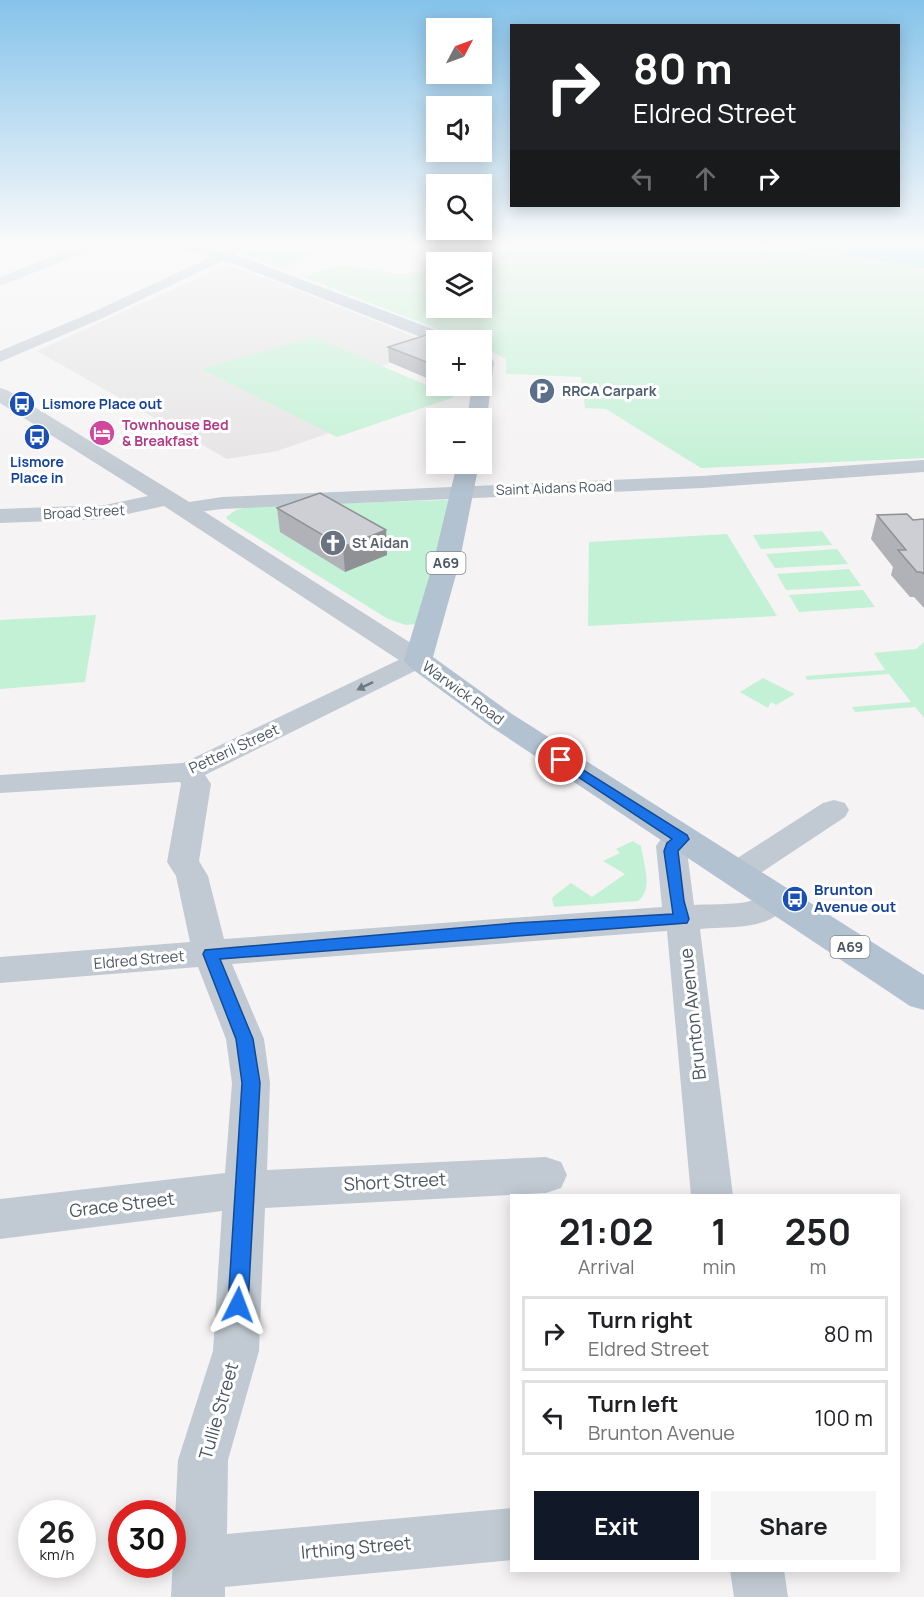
<!DOCTYPE html>
<html lang="en">
<head>
<meta charset="utf-8">
<style>
  body { margin:0; font-family:Manrope,sans-serif; background:#f6f6f6; color:#202124; height:100vh; display:flex; flex-direction:column; font-size:22px; white-space:nowrap }
  * { box-sizing:border-box; margin:0 }
  p { font-size:20px; color:#757577 }
  .icon { flex:none; width:33px; height:33px; fill:none; stroke:currentColor; stroke-width:2; stroke-linecap:round; stroke-linejoin:round }
  .map { position:relative; flex:1; overflow:hidden }
  .details { position:absolute; left:510px; top:1194px; width:390px; height:378px; display:flex; flex-direction:column; background:#fff; border-radius:0px; box-shadow:0 3px 15px #0003 }
  .details>* { flex:none }
  .banner { position:absolute; left:510px; top:24px; width:390px; height:183px; border-radius:0px; box-shadow:0 3px 15px #0003; background:#202124; color:#fff; overflow:hidden }
  .needle { width:39px; rotate:49deg }
  .fabs { position:absolute; left:426px; top:18px; display:grid; gap:12px }
  .fabs a { display:grid; place-items:center; width:66px; height:66px; border-radius:0px; background:#fff; box-shadow:0 3px 15px #0003; font-size:30px }
  .speed { position:absolute; left:18px; top:1500px; display:flex; gap:12px; font-size:30px; font-weight:700; text-align:center }
  .speed>* { display:grid; place-content:center; width:78px; height:78px; border-radius:50%; background:#fff; box-shadow:0 3px 15px #0003; line-height:1 }
  .speed small { font-size:15px; font-weight:400 }
  .speed .limit { border:9px solid #d22; background:#fff; color:#111 }
  .pin { position:absolute; display:grid; place-items:center; width:51px; height:51px; color:#fff; margin:-26px; border:3px solid #fff; border-radius:50%; box-shadow:0 2px 6px #0007 }
  .me { position:absolute; width:66px; margin:-33px; rotate:3deg; stroke-linejoin:round; filter:drop-shadow(0 0 4px #0008) }
  .turn { display:flex; align-items:center; gap:21px; height:126px; padding:0 24px; font-size:27px }
  .turn .icon { width:78px; height:78px; stroke-width:2.5 }
  .turn b { display:block; font-size:42px; line-height:51px }
  .lanes { display:flex; align-items:center; height:57px; padding:0 24px; background:#0003; justify-content:center; gap:30px; direction:ltr }
  .lanes .off { opacity:.35 }
  .eta { display:flex; justify-content:space-evenly; align-items:center; height:102px; text-align:center }
  .eta b { font-size:36px; font-weight:700; line-height:42px }
  .action { display:flex; gap:12px; margin-top:auto; padding:12px 24px }
  .action a { flex:1; height:69px; border-radius:0px; background:#111827; color:#fff; font-size:24px; font-weight:700; line-height:69px; text-align:center }
  .action a+a { background:#f6f6f6; color:#202124 }
  ul { padding:0; list-style:none }
  li { display:flex; align-items:center; gap:18px; height:75px; margin:0 12px 9px; padding:0 12px; border:3px solid #e0e0e0; border-radius:0px }
  li div { flex:1 }
  li b { display:block; font-size:22px }
  li em { font-style:normal }
  .map>svg:first-child { display:block }
</style>
</head>
<body>
<div class="map">
<svg width="924" height="1597" viewBox="0 0 924 1597">
  <rect width="100%" height="100%" fill="#f5f3f3"/>
  <path fill="#e6e4e5" d="M 226,265 L 277,282 L 432,344 L 419,353 L 381,366 L 454,397 L 337,437 L 329,433 L 277,451 L 227,459 L 37,351 Z"/>
  <path fill="#c3f1d5" d="M 255,246 L 275,246 L 318,252 L 283,270 L 241,253 Z
    M 480,246 L 788,246 L 924,268 L 924,458 L 701,468 L 606,409 L 585,408 L 581,377 L 506,374 L 506,359 L 482,346 L 482,340 L 466,340 L 303,277 L 337,265 L 400,274 L 436,269 L 436,308 L 482,308 L 482,262 L 455,262 Z
    M 314,337 L 454,397 L 337,437 L 201,369 Z
    M 449,500 L 452,503 L 416,624 L 406,625 L 388,619 L 228,520 L 226,517 L 236,510 L 252,506 Z
    M 822,531 L 832,545 L 761,549 L 753,535 Z
    M 727,534 L 777,616 L 588,626 L 589,542 Z
    M 837,549 L 848,564 L 775,568 L 766,554 Z
    M 849,569 L 861,586 L 786,590 L 777,574 Z
    M 863,590 L 875,607 L 799,612 L 789,595 Z
    M 96,615 L 85,682 L 0,689 L 0,620 Z
    M 924,642 L 924,718 L 915,707 L 855,712 L 852,707 L 911,702 L 889,674 L 807,680 L 805,676 L 885,670 L 874,653 L 916,649 Z
    M 763,678 L 795,694 L 776,705 L 771,702 L 768,708 L 740,692 Z
    M 633,841 L 641,846 C 643,862 654,890 638,901 L 554,907 L 552,899 L 554,896 L 571,883 L 592,897 L 625,874 L 603,861 L 620,853 L 616,849 Z"/>
  <path fill="#90daee" d="M 789,246 L 924,246 L 924,268 Z"/>
  <g fill="none" stroke-linecap="round" stroke-linejoin="round">
    <path fill="#c1cad2" fill-rule="evenodd" d="M 78,246 L 96,246 L 94,249 L 0,286 L 0,277 Z
      M 235,246 L 253,246 L 103,318 L 0,362 L 0,351 L 93,312 Z
      M 924,460 L 924,472 L 702,488 L 222,509 L 183,514 L 176,512 L 172,508 L 176,504 L 222,497 L 702,476 Z
      M 418,652 L 427,655 L 431,660 L 427,665 L 205,775 L 211,784 L 199,861 L 208,876 L 224,939 L 662,907 L 656,846 C 665,832 677,827 693,832 L 698,839 L 687,851 L 694,905 C 706,904 744,905 753,900 C 769,892 763,884 787,891 L 792,899 C 772,932 734,926 700,929 L 733,1196 L 691,1196 L 667,931 L 232,964 L 264,1039 L 270,1083 L 267,1170 L 546,1157 L 561,1162 L 567,1175 L 561,1188 L 546,1193 L 265,1208 L 259,1351 L 228,1460 L 227,1534 L 512,1508 L 512,1560 L 225,1587 L 225,1597 L 171,1597 L 178,1460 L 213,1351 L 222,1211 L 0,1239 L 0,1199 L 225,1173 L 232,1083 L 226,1039 L 198,967 L 0,983 L 0,957 L 190,942 L 176,876 L 167,862 L 181,784 L 180,782 L 0,793 L 0,775 L 183,763 L 409,655 Z
      M 834,800 L 845,803 L 849,810 L 845,817 L 747,882 L 736,885 L 725,882 L 720,874 L 725,866 L 823,803 Z
      M 730,1570 L 784,1570 L 788,1597 L 734,1597 Z"/>
    <path fill="#c1cad2" fill-rule="evenodd" d="M 0,388 L 7,390 L 191,503 L 428,654 L 432,660 L 428,666 L 418,669 L 408,666 L 164,506 L 105,519 L 0,523 L 0,509 L 105,505 L 148,496 L 0,403 Z"/>
    <path fill="#b3c2d1" fill-rule="evenodd" d="M 180,246 L 203,246 L 245,258 L 451,336 L 454,340 L 436,340 L 436,343 L 235,264 L 182,249 Z
      M 482,351 L 488,352 L 494,362 L 487,418 L 482,423 L 482,418 L 467,418 L 472,386 L 482,386 Z
      M 457,464 L 479,464 L 459,564 L 433,657 L 512,714 L 924,975 L 924,1010 L 910,1006 L 490,726 L 408,666 L 404,660 L 433,564 Z"/>
  </g>
  <path fill="#b0b2b7" d="M 436,340 L 436,379 L 429,379 L 389,362 L 388,347 Z
    M 277,508 L 386,530 L 387,555 L 345,572 L 280,532 Z
    M 877,515 L 913,520 L 924,519 L 924,608 L 914,597 L 910,597 L 891,575 L 893,567 L 871,539 Z"/>
  <path fill="#909195" d="M 386,530 L 387,555 L 345,572 L 343,547 Z"/>
  <path fill="#cdcfd5" stroke="#909195" stroke-width="1.5" d="M 439,331 L 462,340 L 436,340 L 436,364 L 429,363 L 388,347 Z
    M 320,493 L 386,530 L 343,547 L 277,508 Z
    M 907,514 L 913,520 L 924,519 L 924,574 L 921,572 L 917,572 L 898,550 L 906,550 L 877,515 Z"/>
  <defs><path id="oneway-solid" d="M-6-.8H1V-3.2L6.5 0L1 3.2V.8H-6Z" transform="scale(1.5)"/></defs>
  <use fill="#6e7983" href="#oneway-solid" transform="translate(365 686) rotate(154)"/>
  <linearGradient id="sky" x2="0" y2="1"><stop stop-color="#85c3ea"/><stop offset="0.52" stop-color="#fafafa"/><stop offset="1" stop-color="#fafafa" stop-opacity="0"/></linearGradient>
  <rect width="924" height="470" fill="url(#sky)"/>
  <path fill="#1a73e8" stroke="#114b97" stroke-width="1.5" d="M 561,756 L 687,835 L 689,839 L 678,851 L 684,901 L 689,919 L 687,923 L 220,959 L 253,1039 L 260,1083 L 248,1305 L 245,1312 L 238,1315 L 231,1312 L 228,1305 L 242,1083 L 236,1039 L 203,954 L 205,950 L 515,923 L 673,914 L 664,851 L 667,843 L 672,839 L 557,763 L 555,760 Z"/>
  <defs>
    <g id="parking-disc" transform="scale(1.35)"><circle r="9.5" fill="#5c6f8a" stroke="#fff"/><path d="M-3.5-5.5H1a3.5 3.5 0 0 1 0 7H-1V5.5H-3.5ZM-1-3.4V-.6H.8a1.4 1.4 0 0 0 0-2.8Z" fill="#fff"/></g>
    <g id="bus-disc" transform="scale(1.35)"><circle r="9.5" fill="#1a4fb4" stroke="#fff"/><path d="M-5-6H5V4H4V6H2V4H-2V6H-4V4H-5ZM-3.5-4V0h7V-4ZM-3.5 1.2v1.5H-2V1.2ZM2 1.2v1.5H3.5V1.2Z" fill="#fff"/></g>
    <g id="hotel-disc" transform="scale(1.35)"><circle r="9.5" fill="#d1479c" stroke="#fff"/><path d="M-6-4.5h1.5V1H6V5H4.5V3h-9V5H-6ZM-4 0a1.8 1.8 0 1 1 3.6 0ZM.5 0V-2.5h3Q6-2.5 6 0Z" fill="#fff"/></g>
    <g id="church-disc" transform="scale(1.35)"><circle r="9.5" fill="#6b7280" stroke="#fff"/><path d="M-1.2-6h2.4v3.5h3.3v2.4h-3.3V6h-2.4V-.1h-3.3v-2.4h3.3Z" fill="#fff"/></g>
  </defs>
  <g fill-rule="evenodd">
    <use href="#parking-disc" x="542" y="391"/>
    <use href="#bus-disc" x="22" y="404"/>
    <use href="#hotel-disc" x="102" y="433"/>
    <use href="#bus-disc" x="37" y="437"/>
    <use href="#church-disc" x="333" y="543"/>
    <use href="#bus-disc" x="795" y="899"/>
  </g>
  <g text-anchor="middle" stroke-width="6" stroke-linejoin="round" paint-order="stroke">
    <g font-size="14" font-weight="bold" fill="#4e5e75" stroke="#fff" text-anchor="start">
      <text x="562" y="396">RRCA Carpark</text>
    </g>
    <g font-size="14" font-weight="bold" fill="#164399" stroke="#fff" text-anchor="start">
      <text x="42" y="409">Lismore Place out</text>
      <text x="37" y="467" text-anchor="middle">Lismore<tspan x="37" dy="16">Place in</tspan></text>
    </g>
    <g font-size="14" font-weight="bold" fill="#b23c85" stroke="#fff" text-anchor="start">
      <text x="122" y="430">Townhouse Bed<tspan x="122" dy="16">&amp; Breakfast</tspan></text>
    </g>
    <g font-size="14" fill="#4a5661" stroke="#fff">
      <text transform="translate(554 488) rotate(-2)" y="5">Saint Aidans Road</text>
      <text transform="translate(84 512) rotate(-3)" y="5">Broad Street</text>
    </g>
    <g font-size="14" font-weight="bold" fill="#5b616d" stroke="#fff" text-anchor="start">
      <text x="352" y="548">St Aidan</text>
    </g>
    <g fill="#fff" stroke="#808990" stroke-width="1.5">
      <rect x="426.5" y="552" width="39" height="22" rx="4.5"/>
      <rect x="830.5" y="936" width="39" height="22" rx="4.5"/>
    </g>
    <g font-size="14" font-weight="bold" fill="#4a5661">
      <text x="446" y="568">A69</text>
      <text x="850" y="952">A69</text>
    </g>
    <g font-size="15" fill="#4a5661" stroke="#fff">
      <text transform="translate(463 693) rotate(36)" y="5">Warwick Road</text>
      <text transform="translate(234 749) rotate(-25)" y="5">Petteril Street</text>
      <text transform="translate(139 960) rotate(-5)" y="5">Eldred Street</text>
    </g>
    <g font-size="15" font-weight="bold" fill="#164399" stroke="#fff" text-anchor="start">
      <text x="814" y="895">Brunton<tspan x="814" dy="17">Avenue out</tspan></text>
    </g>
    <g font-size="18" fill="#4a5661" stroke="#fff">
      <text transform="translate(693 1014) rotate(-96)" y="6">Brunton Avenue</text>
      <text transform="translate(395 1182) rotate(-3)" y="6">Short Street</text>
      <text transform="translate(122 1205) rotate(-7)" y="6">Grace Street</text>
      <text transform="translate(219 1411) rotate(-74)" y="6">Tullie Street</text>
      <text transform="translate(356 1548) rotate(-5)" y="6">Irthing Street</text>
    </g>
  </g>
</svg>
<div class="fabs">
<a><svg class="needle" viewBox="-14 -14 28 28"><path d="M0-13l5 13h-10z" fill="#e53935"/><path d="M0 13l5-13h-10z" fill="#757577"/></svg></a>
<a><svg class="icon" aria-label="sound" viewBox="0 0 24 24"><path d="M4 9h4l5-4v14l-5-4H4zM17 9q2 3 0 6"/></svg></a>
<a><svg class="icon" aria-label="search" viewBox="0 0 24 24"><circle cx="10" cy="10" r="6"/><path d="M15 15l6 6"/></svg></a>
<a><svg class="icon" aria-label="layers" viewBox="0 0 24 24"><path d="M12 4l9 5-9 5-9-5zM3 14l9 5 9-5"/></svg></a>
<a>+</a>
<a>−</a>
</div>
<div class="speed"><div>26<small>km/h</small></div><div class="limit">30</div></div>
<div class="pin" style="left:561px;top:760px;background:#d93025"><svg class="icon" aria-label="arrive" viewBox="0 0 24 24"><path d="M6 21V4h12l-3 4 3 4H6"/></svg></div>
<svg class="me" style="left:238px;top:1305px" viewBox="-20 -20 40 40"><path d="M0-17L14 15 0 8-14 15z" fill="#1a73e8" stroke="#fff" stroke-width="4"/></svg>
<div class="banner">
<div class="turn"><svg class="icon" aria-label="right" viewBox="0 0 24 24"><path d="M7 20v-9h11M14 6l5 5-5 5"/></svg><div><b>80 m</b>Eldred Street</div></div>
<div class="lanes"><svg class="icon off" aria-label="left" viewBox="0 0 24 24"><path d="M17 20v-9H6M10 6l-5 5 5 5"/></svg><svg class="icon off" aria-label="ahead" viewBox="0 0 24 24"><path d="M12 20V5M6 11l6-6 6 6"/></svg><svg class="icon" aria-label="right" viewBox="0 0 24 24"><path d="M7 20v-9h11M14 6l5 5-5 5"/></svg></div>
</div>
<section class="details">
<div class="eta">
<div><b>21:02</b><p>Arrival</p></div>
<div><b>1</b><p>min</p></div>
<div><b>250</b><p>m</p></div>
</div>
<ul>
<li><svg class="icon" aria-label="right" viewBox="0 0 24 24"><path d="M7 20v-9h11M14 6l5 5-5 5"/></svg><div><b>Turn right</b><p>Eldred Street</p></div><em>80 m</em></li>
<li><svg class="icon" aria-label="left" viewBox="0 0 24 24"><path d="M17 20v-9H6M10 6l-5 5 5 5"/></svg><div><b>Turn left</b><p>Brunton Avenue</p></div><em>100 m</em></li>
</ul>
<div class="action"><a>Exit</a><a>Share</a></div>
</section>
</div>
</body>
</html>
